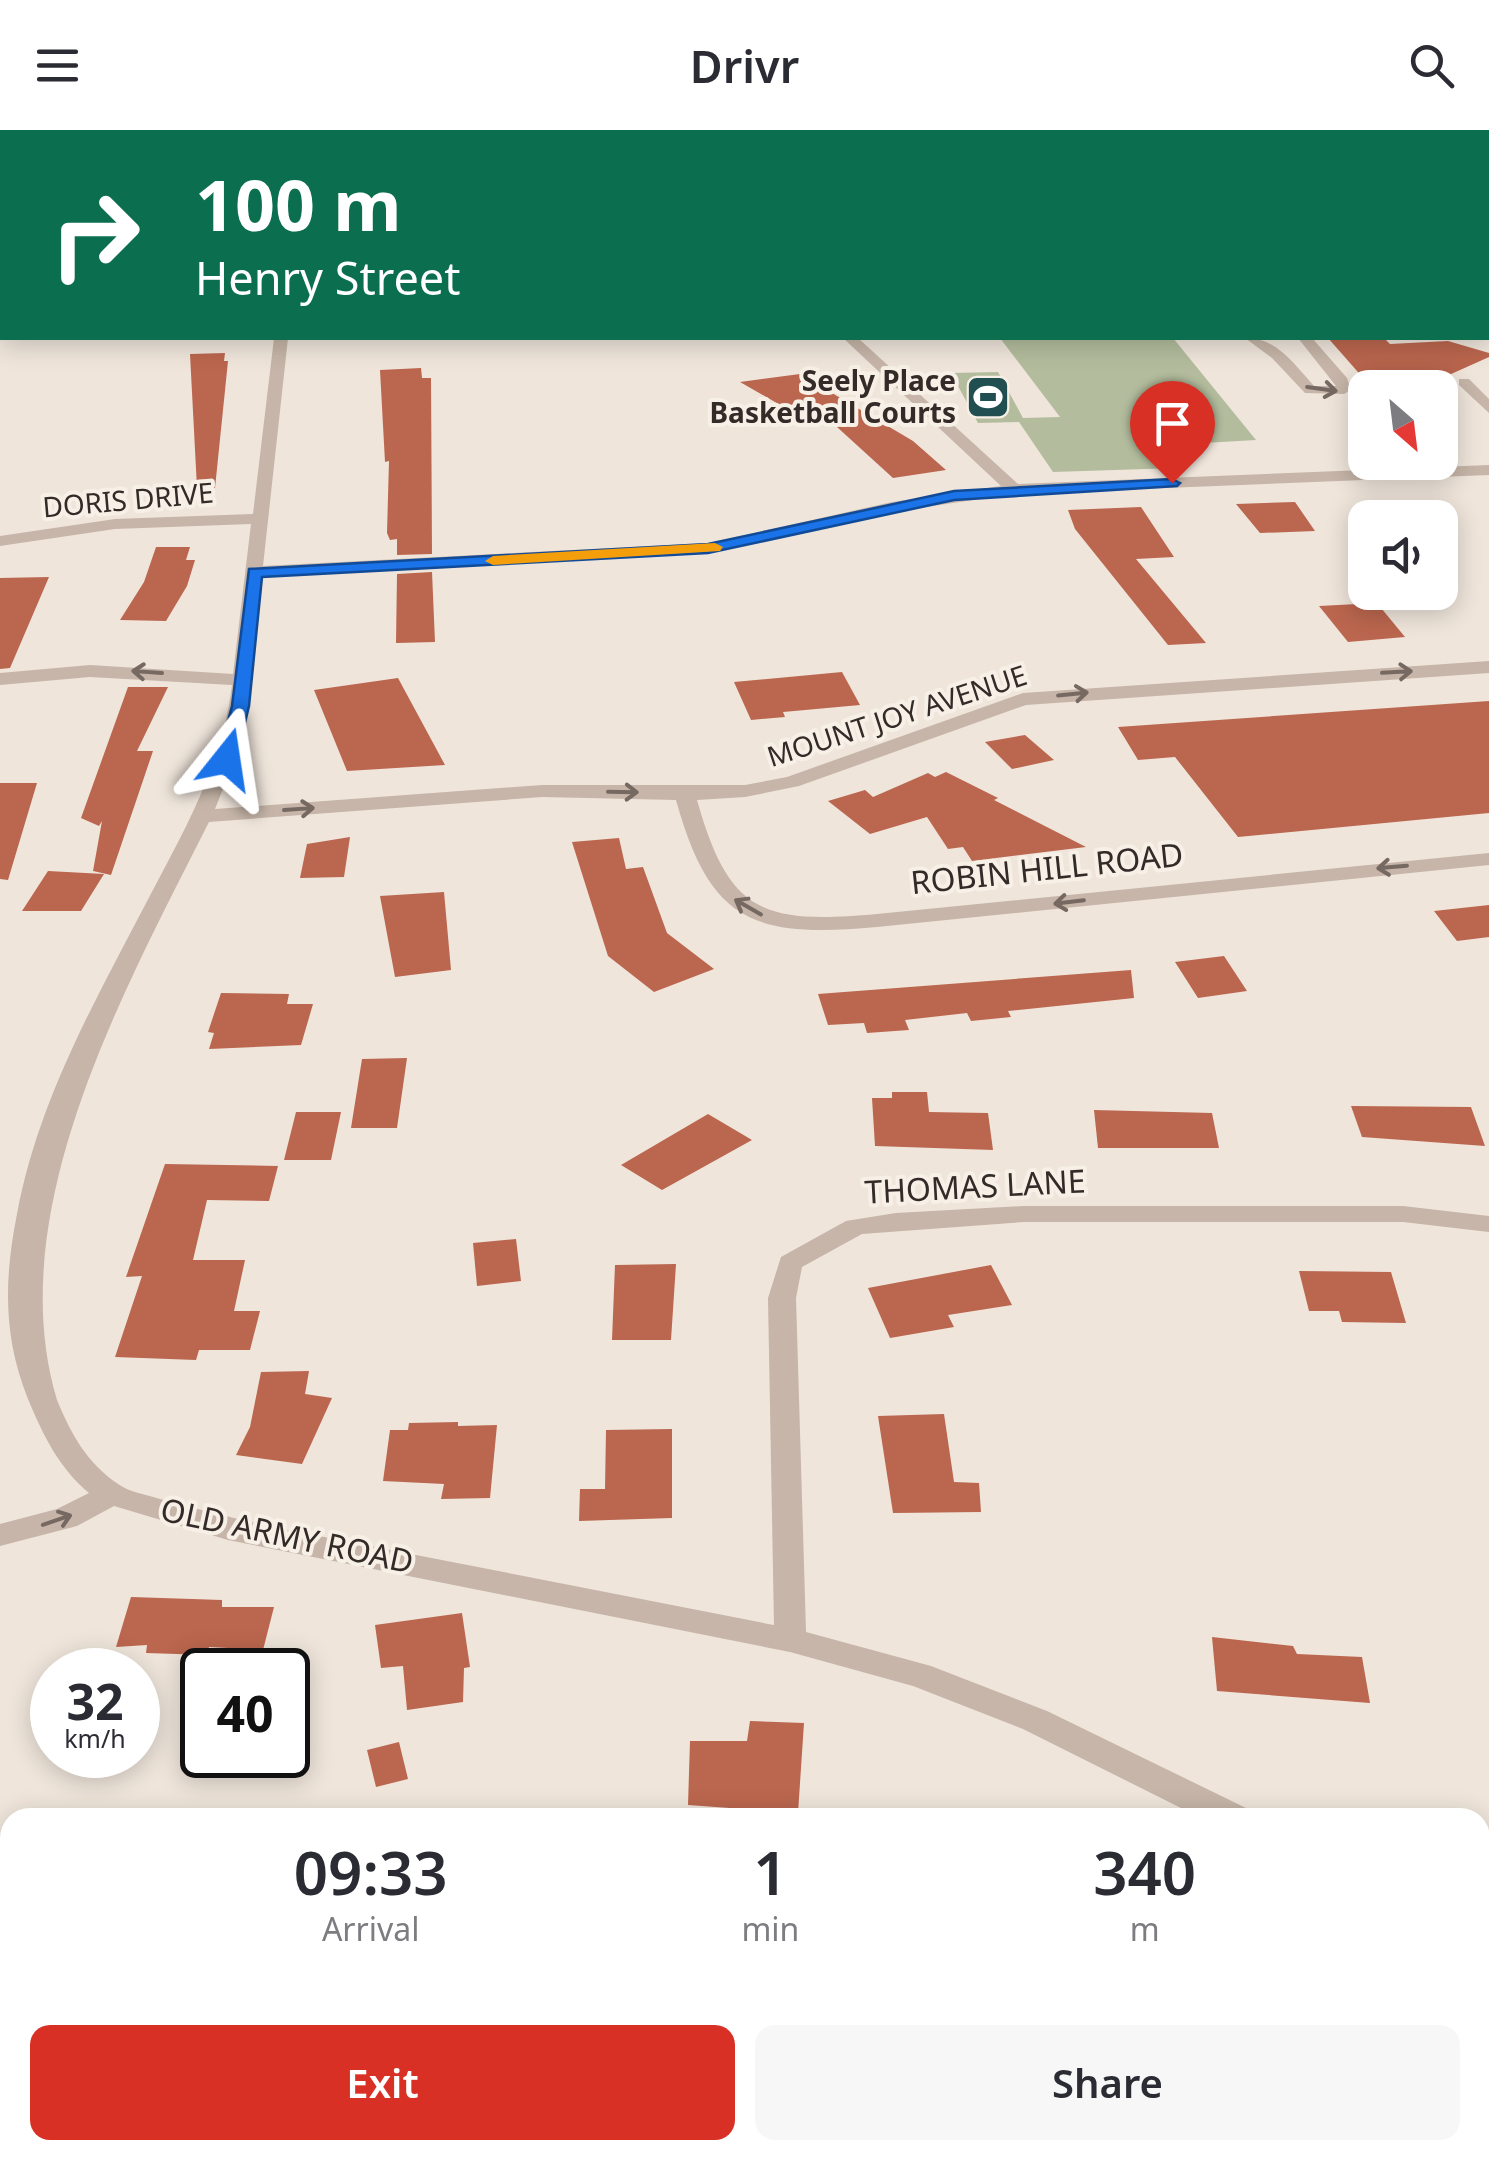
<!DOCTYPE html>
<html lang="en">
<head>
<meta charset="utf-8">
<style>
  body { margin:0; font-family:"Noto Sans",sans-serif; background:#f7f7f7; color:#2b2b33; height:100vh; display:flex; flex-direction:column; font-size:38px; white-space:nowrap }
  * { box-sizing:border-box; margin:0 }
  p { font-size:32px; color:#7c7c81 }
  .icon { flex:none; width:55px; height:55px; fill:none; stroke:currentColor; stroke-width:2; stroke-linecap:round; stroke-linejoin:round }
  .map { position:relative; flex:1; overflow:hidden }
  .side { position:absolute; left:0px; top:1678px; width:1490px; height:352px; display:flex; flex-direction:column; background:#fff; border-radius:30px 30px 0 0; box-shadow:0 5px 25px #0003 }
  .side>* { flex:none }
  .top-card { position:absolute; left:0px; top:0px; width:1490px; height:210px; box-shadow:0 5px 25px #0003; background:#0b6e4f; color:#fff; overflow:hidden }
  .needle { width:65px; rotate:152deg }
  .tools { position:absolute; left:1348px; top:240px; display:grid; gap:20px }
  .tools a { display:grid; place-items:center; width:110px; height:110px; border-radius:20px; background:#fff; box-shadow:0 5px 25px #0003; font-size:50px }
  .speed { position:absolute; left:30px; top:1518px; display:flex; gap:20px; font-size:50px; font-weight:700; text-align:center }
  .speed>* { display:grid; place-content:center; width:130px; height:130px; border-radius:50%; background:#fff; box-shadow:0 5px 25px #0003; line-height:1 }
  .speed small { font-size:25px; font-weight:400 }
  .speed .limit { border:5px solid #111; border-radius:15px; background:#fff; color:#111 }
  .pin { position:absolute; display:grid; place-items:center; width:85px; height:85px; color:#fff; margin:-102px -42px; border-radius:50% 50% 50% 0; rotate:-45deg; box-shadow:0 0 10px #0007 }
  .pin .icon { rotate:45deg }
  .me { position:absolute; width:110px; margin:-55px; rotate:15deg; stroke-linejoin:round; filter:drop-shadow(0 0 8px #0008) }
  .turn { display:flex; align-items:center; gap:35px; height:210px; padding:0 30px; font-size:45px }
  .turn .icon { width:130px; height:130px; stroke-width:2.5 }
  .turn b { display:block; font-size:70px; line-height:85px }
  .eta { display:flex; justify-content:space-evenly; align-items:center; height:170px; text-align:center }
  .eta b { font-size:60px; font-weight:600; line-height:70px }
  .action { display:flex; gap:20px; margin-top:auto; padding:20px 30px }
  .action a { flex:1; height:115px; border-radius:20px; background:#d93025; color:#fff; font-size:40px; font-weight:600; line-height:115px; text-align:center }
  .action a+a { background:#f7f7f7; color:#2b2b33 }
  header { display:flex; justify-content:space-between; align-items:center; height:130px; padding:0 30px; background:#fff; font-size:45px; font-weight:600 }
  .map>svg:first-child { display:block }
</style>
</head>
<body>
<header><svg class="icon" aria-label="menu" viewBox="0 0 24 24"><path d="M4 6h16M4 12h16M4 18h16"/></svg>Drivr<svg class="icon" aria-label="search" viewBox="0 0 24 24"><circle cx="10" cy="10" r="6"/><path d="M15 15l6 6"/></svg></header>
<div class="map">
<svg width="1489" height="2029" viewBox="0 0 1489 2029">
  <rect width="100%" height="100%" fill="#efe5db"/>
  <path fill="#b3bd9d" d="M 1000,208 L 1173,208 L 1256,310 L 1169,315 L 1177,338 L 1053,342 L 1019,292 L 978,293 L 951,243 L 998,242 L 1023,288 L 1060,287 Z"/>
  <path fill="#bb664e" d="M 1328,208 L 1384,208 L 1390,214 L 1448,211 L 1489,223 L 1489,227 L 1420,258 L 1372,258 Z
    M 225,223 L 224,231 L 228,231 L 215,358 L 197,358 L 190,224 Z
    M 421,238 L 422,248 L 431,248 L 432,424 L 397,425 L 397,409 L 390,410 L 387,403 L 389,331 L 385,332 L 380,240 Z
    M 800,244 L 913,311 L 946,340 L 893,348 L 826,287 L 808,291 L 740,252 Z
    M 1295,372 L 1315,401 L 1260,403 L 1236,374 Z
    M 1141,377 L 1174,427 L 1136,429 L 1206,513 L 1168,515 L 1075,399 L 1068,380 Z
    M 156,417 L 190,417 L 186,430 L 195,430 L 187,456 L 166,491 L 120,490 L 144,452 Z
    M 432,442 L 435,512 L 396,513 L 397,444 Z
    M 49,447 L 10,538 L 0,539 L 0,448 Z
    M 1377,473 L 1405,507 L 1348,512 L 1319,476 Z
    M 842,542 L 860,575 L 783,582 L 785,587 L 751,590 L 734,552 Z
    M 398,548 L 445,635 L 347,641 L 314,560 Z
    M 128,557 L 168,557 L 137,621 L 153,621 L 111,745 L 93,741 L 102,691 L 99,696 L 81,688 Z
    M 1489,571 L 1489,683 L 1238,707 L 1175,627 L 1138,630 L 1118,597 Z
    M 1025,605 L 1054,630 L 1012,639 L 985,612 Z
    M 946,642 L 998,668 L 994,670 L 1086,717 L 972,731 L 963,717 L 948,719 L 927,687 L 870,704 L 828,671 L 865,660 L 873,667 L 928,643 L 935,647 Z
    M 0,653 L 37,653 L 8,750 L 0,749 Z
    M 350,707 L 344,747 L 300,748 L 307,714 Z
    M 619,708 L 626,739 L 643,737 L 667,803 L 714,839 L 654,862 L 608,826 L 572,712 Z
    M 48,741 L 104,744 L 81,781 L 22,781 Z
    M 444,762 L 451,840 L 395,847 L 380,766 Z
    M 1489,775 L 1489,807 L 1457,811 L 1434,781 Z
    M 1224,826 L 1247,861 L 1198,868 L 1175,832 Z
    M 1131,840 L 1134,868 L 1008,881 L 1011,887 L 971,891 L 967,883 L 905,890 L 909,900 L 867,903 L 864,893 L 828,895 L 818,864 Z
    M 221,863 L 289,864 L 287,874 L 313,874 L 301,915 L 209,919 L 214,903 L 208,902 Z
    M 407,928 L 397,998 L 351,998 L 362,929 Z
    M 892,962 L 927,962 L 929,982 L 988,983 L 993,1020 L 875,1016 L 872,968 L 892,968 Z
    M 1351,976 L 1471,977 L 1485,1016 L 1362,1007 Z
    M 1094,980 L 1212,983 L 1219,1018 L 1098,1018 Z
    M 296,982 L 341,982 L 331,1030 L 284,1030 Z
    M 708,984 L 752,1010 L 662,1060 L 621,1035 Z
    M 165,1034 L 278,1036 L 269,1071 L 207,1070 L 193,1130 L 245,1130 L 234,1181 L 260,1181 L 250,1220 L 199,1220 L 196,1230 L 115,1227 L 142,1146 L 126,1147 Z
    M 516,1109 L 521,1151 L 477,1156 L 473,1113 Z
    M 676,1134 L 671,1210 L 612,1210 L 615,1135 Z
    M 991,1135 L 1012,1175 L 948,1185 L 954,1197 L 890,1208 L 868,1158 Z
    M 1299,1141 L 1391,1142 L 1406,1193 L 1342,1192 L 1339,1181 L 1309,1181 Z
    M 309,1241 L 305,1264 L 332,1268 L 302,1334 L 236,1325 L 250,1297 L 261,1242 Z
    M 944,1284 L 954,1352 L 979,1353 L 981,1382 L 893,1383 L 878,1286 Z
    M 458,1292 L 458,1296 L 497,1295 L 490,1368 L 441,1369 L 444,1354 L 383,1351 L 390,1300 L 408,1300 L 409,1293 Z
    M 672,1299 L 672,1388 L 579,1391 L 580,1359 L 605,1359 L 606,1300 Z
    M 131,1467 L 222,1470 L 222,1477 L 274,1477 L 263,1520 L 209,1517 L 207,1525 L 146,1523 L 147,1515 L 116,1517 Z
    M 462,1483 L 470,1537 L 464,1538 L 463,1572 L 407,1580 L 403,1536 L 381,1538 L 375,1495 Z
    M 1212,1507 L 1293,1516 L 1297,1524 L 1362,1527 L 1370,1573 L 1217,1561 Z
    M 750,1591 L 804,1593 L 798,1683 L 688,1675 L 690,1611 L 747,1611 Z
    M 399,1612 L 408,1649 L 376,1657 L 367,1620 Z"/>
  <g fill="none" stroke-linecap="round" stroke-linejoin="round">
    <path fill="#c6b5a8" fill-rule="evenodd" d="M 781,0 L 793,0 L 794,2 L 783,2 Z
      M 1271,0 L 1289,0 L 1291,2 L 1273,2 Z
      M 1488,34 L 1489,34 L 1489,42 L 1488,41 Z
      M 274,208 L 288,208 L 263,436 L 709,413 L 892,372 L 1001,356 L 843,208 L 858,208 L 1018,354 L 1489,335 L 1489,345 L 1014,364 L 892,382 L 709,423 L 262,447 L 246,601 L 215,679 L 542,655 L 745,655 L 787,647 L 1023,563 L 1489,531 L 1489,543 L 1026,575 L 799,656 L 745,667 L 697,670 C 729,784 763,794 877,784 L 1489,723 L 1489,735 L 877,797 C 754,808 710,793 676,670 L 542,667 L 209,692 C 126,857 0,1081 57,1270 C 71,1304 87,1333 118,1354 C 129,1362 147,1365 160,1369 C 211,1383 262,1395 314,1405 C 468,1435 621,1465 774,1495 L 768,1168 L 781,1127 L 846,1091 L 896,1083 L 1024,1076 L 1403,1076 L 1489,1086 L 1489,1102 L 1403,1092 L 1024,1092 L 862,1104 L 802,1137 L 796,1168 L 806,1502 L 931,1536 L 1047,1581 L 1246,1678 L 1251,1688 L 1201,1688 L 1023,1599 L 913,1556 L 790,1522 L 228,1410 L 114,1376 L 77,1396 L 0,1416 L 0,1394 L 57,1379 L 89,1363 C 59,1338 43,1305 28,1269 C 3,1207 4,1149 17,1084 C 39,966 99,864 154,758 C 189,692 223,630 232,555 L 90,547 L 0,555 L 0,543 L 90,535 L 233,544 L 251,394 L 115,399 L 0,416 L 0,406 L 115,389 L 253,384 Z
      M 1245,208 C 1275,206 1295,235 1314,256 L 1336,256 L 1298,208 L 1312,208 L 1347,248 L 1351,260 L 1344,264 L 1305,263 L 1272,228 Z
      M 1459,249 L 1469,249 L 1489,269 L 1489,283 L 1459,255 Z
      M 10,1805 L 10,1835 L 0,1836 L 0,1806 Z
      M 1480,1830 L 1489,1833 L 1489,1869 L 1480,1866 Z
      M 1489,1875 L 1489,1915 L 1480,1918 L 1480,1878 Z
      M 1379,2020 L 1418,2020 L 1414,2029 L 1375,2029 Z"/>
  </g>
  <defs><path id="oneway-shaft" d="M-6 0H5M1.5-3L5.5 0L1.5 3" fill="none" stroke-width="1.6" stroke-linecap="round" stroke-linejoin="round" transform="scale(2.5)"/></defs>
  <g stroke="#766962">
    <use href="#oneway-shaft" transform="translate(1322 259) rotate(8)"/>
    <use href="#oneway-shaft" transform="translate(147 542) rotate(-176)"/>
    <use href="#oneway-shaft" transform="translate(1397 542) rotate(-3)"/>
    <use href="#oneway-shaft" transform="translate(1073 564) rotate(-6)"/>
    <use href="#oneway-shaft" transform="translate(623 662) rotate(1)"/>
    <use href="#oneway-shaft" transform="translate(299 679) rotate(-4)"/>
    <use href="#oneway-shaft" transform="translate(1392 737) rotate(175)"/>
    <use href="#oneway-shaft" transform="translate(1069 772) rotate(173)"/>
    <use href="#oneway-shaft" transform="translate(748 777) rotate(-150)"/>
    <use href="#oneway-shaft" transform="translate(57 1390) rotate(-19)"/>
  </g>
  <path fill="#1a73e8" stroke="#114b97" stroke-width="2.5" d="M 1172,349 L 1180,353 L 1177,356 L 954,370 L 708,423 L 262,447 L 249,576 L 236,629 L 227,635 L 218,629 L 232,576 L 249,439 L 708,414 L 954,361 Z"/>
  <path fill="#f59e0b" d="M 715,413 L 723,417 L 720,421 L 493,435 L 485,431 L 493,426 Z"/>
  <defs>
    <g id="stadium-square" transform="scale(2.25)"><rect x="-9" y="-9" width="18" height="18" rx="4" fill="#214f51" stroke="#f7f0e7"/><path d="M0-5a6.5 5 0 1 0 0 10a6.5 5 0 1 0 0-10ZM-3.5-1.8h7v3.6h-7Z" fill="#fff"/></g>
  </defs>
  <g fill-rule="evenodd">
    <use href="#stadium-square" x="988" y="267"/>
  </g>
  <g text-anchor="middle" stroke-width="8" stroke-linejoin="round" paint-order="stroke">
    <g font-size="28" font-weight="bold" fill="#342b28" stroke="#f7f0e7" text-anchor="end">
      <text x="956" y="261">Seely Place<tspan x="956" dy="32">Basketball Courts</tspan></text>
    </g>
    <g font-size="28" fill="#342b28" stroke="#f7f0e7">
      <text transform="translate(128 370) rotate(-5)" y="10">DORIS DRIVE</text>
      <text transform="translate(897 586) rotate(-18)" y="10">MOUNT JOY AVENUE</text>
    </g>
    <g font-size="32" fill="#342b28" stroke="#f7f0e7">
      <text transform="translate(1047 739) rotate(-6)" y="11">ROBIN HILL ROAD</text>
      <text transform="translate(975 1057) rotate(-3)" y="11">THOMAS LANE</text>
      <text transform="translate(287 1406) rotate(12)" y="11">OLD ARMY ROAD</text>
    </g>
  </g>
</svg>
<div class="tools">
<a><svg class="needle" viewBox="-14 -14 28 28"><path d="M0-13l5 13h-10z" fill="#e53935"/><path d="M0 13l5-13h-10z" fill="#7c7c81"/></svg></a>
<a><svg class="icon" aria-label="sound" viewBox="0 0 24 24"><path d="M4 9h4l5-4v14l-5-4H4zM17 9q2 3 0 6"/></svg></a>
</div>
<div class="speed"><div>32<small>km/h</small></div><div class="limit">40</div></div>
<div class="pin" style="left:1172px;top:353px;background:#d93025"><svg class="icon" aria-label="arrive" viewBox="0 0 24 24"><path d="M6 21V4h12l-3 4 3 4H6"/></svg></div>
<svg class="me" style="left:227px;top:629px" viewBox="-20 -20 40 40"><path d="M0-17L14 15 0 8-14 15z" fill="#1a73e8" stroke="#fff" stroke-width="4"/></svg>
<div class="top-card">
<div class="turn"><svg class="icon" aria-label="right" viewBox="0 0 24 24"><path d="M7 20v-9h11M14 6l5 5-5 5"/></svg><div><b>100 m</b>Henry Street</div></div>
</div>
<section class="side">
<div class="eta">
<div><b>09:33</b><p>Arrival</p></div>
<div><b>1</b><p>min</p></div>
<div><b>340</b><p>m</p></div>
</div>
<div class="action"><a>Exit</a><a>Share</a></div>
</section>
</div>
</body>
</html>
